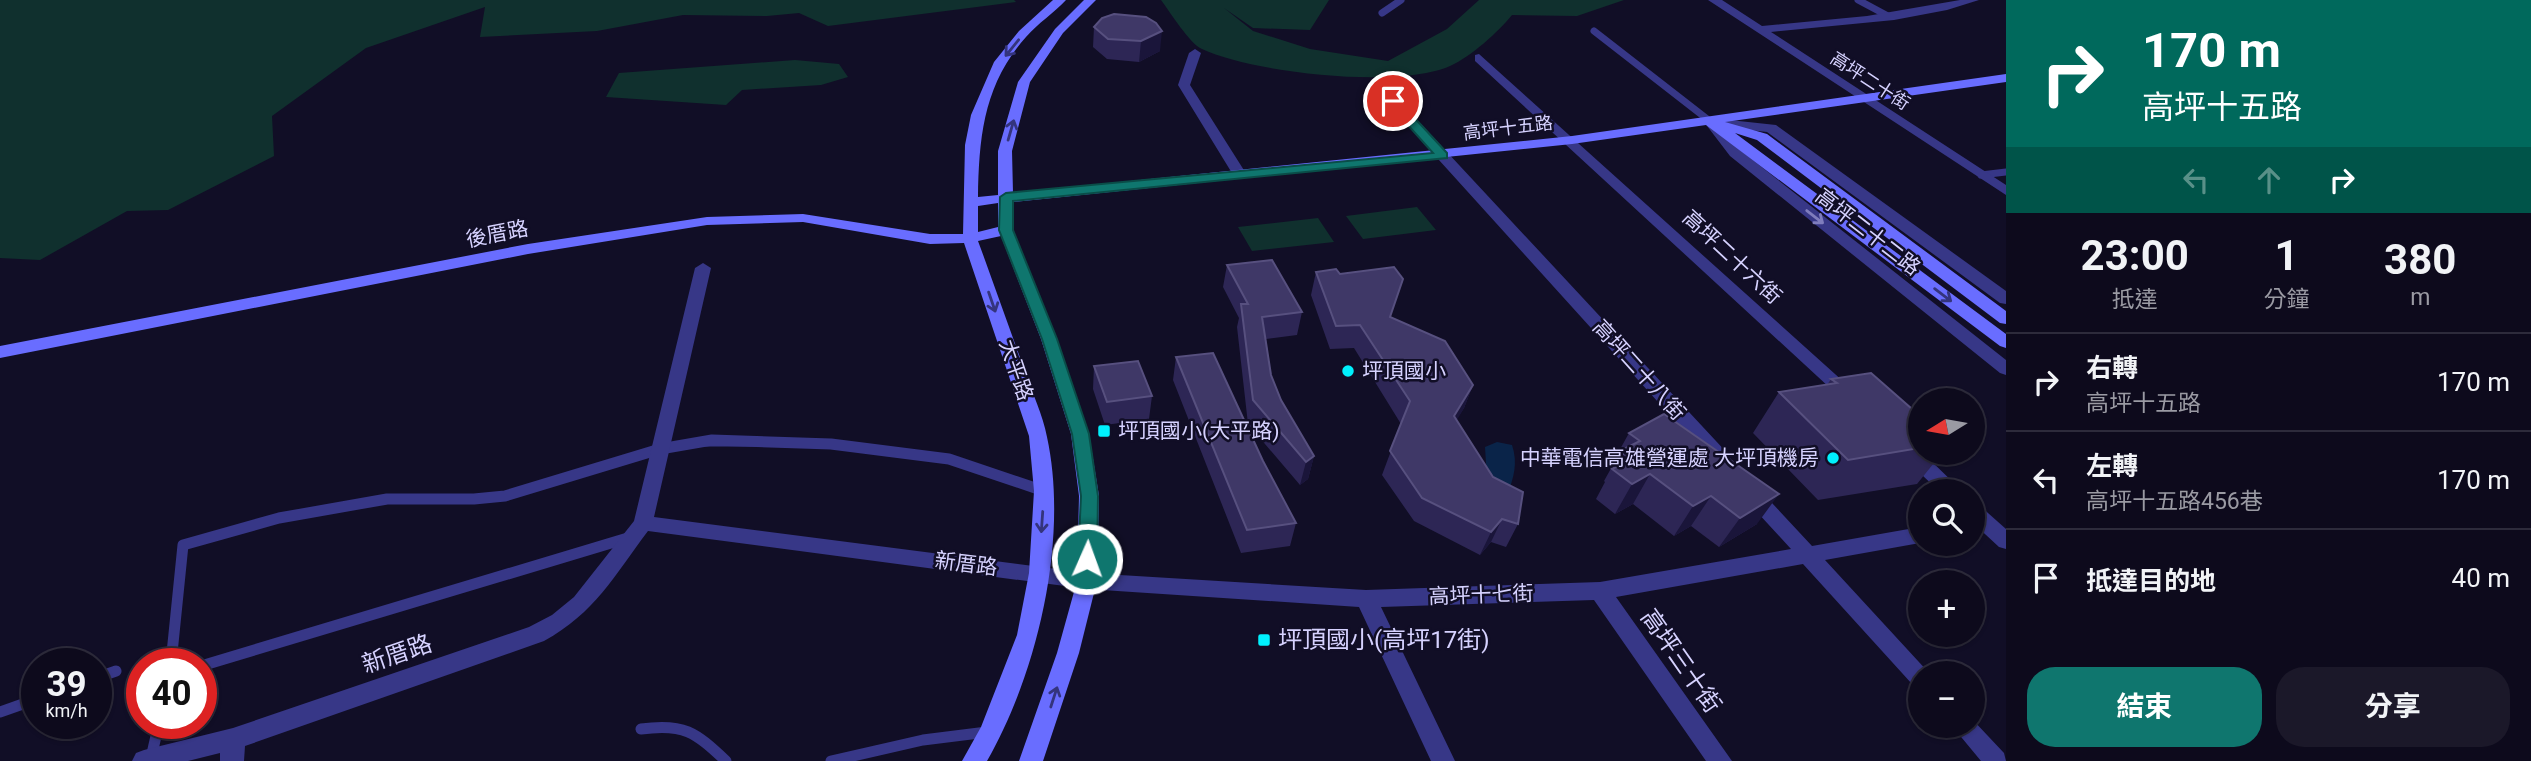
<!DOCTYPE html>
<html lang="zh-TW">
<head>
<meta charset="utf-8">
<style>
  body { margin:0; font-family:Roboto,"Noto Sans TC",sans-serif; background:#1b1829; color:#f1f3f6; height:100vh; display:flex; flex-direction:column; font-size:26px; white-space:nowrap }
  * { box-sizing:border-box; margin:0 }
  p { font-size:23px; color:#9a9aa3 }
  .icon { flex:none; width:38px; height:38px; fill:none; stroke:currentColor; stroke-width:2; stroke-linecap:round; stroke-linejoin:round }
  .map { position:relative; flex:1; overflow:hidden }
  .side { display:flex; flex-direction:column; background:#0d0a1c; width:525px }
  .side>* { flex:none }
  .top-card { background:#00695c; color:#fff; overflow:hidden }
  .needle { width:46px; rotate:259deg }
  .controls { position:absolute; left:1908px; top:388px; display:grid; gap:14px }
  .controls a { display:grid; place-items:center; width:77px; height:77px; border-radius:50%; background:#0d0a1c; box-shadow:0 2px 5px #0004,0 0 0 2px #2d2b3b; font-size:35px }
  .speed { position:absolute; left:21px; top:648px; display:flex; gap:14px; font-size:35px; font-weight:700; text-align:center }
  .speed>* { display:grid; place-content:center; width:91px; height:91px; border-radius:50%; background:#0d0a1c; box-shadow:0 2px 5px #0004,0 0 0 2px #2d2b3b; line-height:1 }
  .speed small { font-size:18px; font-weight:400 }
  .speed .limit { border:10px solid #d22; background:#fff; color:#111 }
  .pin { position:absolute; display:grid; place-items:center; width:60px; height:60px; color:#fff; margin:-30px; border:4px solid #fff; border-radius:50%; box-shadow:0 2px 7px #0007 }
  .me { position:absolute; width:77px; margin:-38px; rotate:2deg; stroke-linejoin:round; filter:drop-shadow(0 0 5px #0008) }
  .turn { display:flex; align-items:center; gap:24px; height:147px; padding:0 21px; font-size:32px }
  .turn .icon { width:91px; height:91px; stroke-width:2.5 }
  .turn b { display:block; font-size:49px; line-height:60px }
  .lanes { display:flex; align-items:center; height:66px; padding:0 21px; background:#0003; justify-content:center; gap:35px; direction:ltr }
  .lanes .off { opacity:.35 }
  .eta { display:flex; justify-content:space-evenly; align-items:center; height:119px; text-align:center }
  .eta b { font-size:42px; font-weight:700; line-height:49px }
  .button { display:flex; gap:14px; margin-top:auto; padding:14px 21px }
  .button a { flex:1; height:80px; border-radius:28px; background:#0f766e; color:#fff; font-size:28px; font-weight:700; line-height:80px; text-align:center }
  .button a+a { background:#1b1829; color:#f1f3f6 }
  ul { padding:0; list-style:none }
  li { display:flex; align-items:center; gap:21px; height:98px; padding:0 21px; border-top:2px solid #2d2b3b }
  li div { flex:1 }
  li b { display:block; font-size:26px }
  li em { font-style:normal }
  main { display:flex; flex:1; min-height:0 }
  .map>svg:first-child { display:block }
</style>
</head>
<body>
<main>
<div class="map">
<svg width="2006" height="761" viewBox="0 0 2006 761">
  <rect width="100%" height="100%" fill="#110e26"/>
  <path fill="#10302e" d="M 0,0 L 1014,0 L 1016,2 L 828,26 L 799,13 L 767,16 L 683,15 L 597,31 L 480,37 L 485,7 L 366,48 L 272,116 L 274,156 L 168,210 L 127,211 L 40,260 L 0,258 Z
    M 1161,0 L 1329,0 L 1310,30 L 1253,28 L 1224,8 L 1253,31 L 1310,49 L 1388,61 L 1447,29 L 1479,0 L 1624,0 L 1577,16 L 1512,15 C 1498,32 1472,56 1450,66 C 1399,89 1253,73 1202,49 C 1190,44 1170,12 1161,0 Z
    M 795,60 L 839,64 L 848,77 L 821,85 L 742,90 L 726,105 L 606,97 L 619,73 Z
    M 1417,207 L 1436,230 L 1363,239 L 1346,216 Z
    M 1318,218 L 1334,242 L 1252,251 L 1238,227 Z"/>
  <path fill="#0a2449" d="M 1497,442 L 1512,445 C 1518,463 1514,477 1507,495 L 1487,478 L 1485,447 Z"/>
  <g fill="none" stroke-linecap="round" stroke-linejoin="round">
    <path stroke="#373787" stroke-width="7" d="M 1858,0 L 1888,16
      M 1382,13 L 1401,0
      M 1594,31 L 1711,122
      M 1981,175 L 2006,172"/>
    <path stroke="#373787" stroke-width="9" d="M 702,442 L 761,442"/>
    <path stroke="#373787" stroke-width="11" d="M 171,663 L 183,545 L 279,518 L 387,499 L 474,499 L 505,496 L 660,449 L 712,440 L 831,444 L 949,459 L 1044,491
      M 201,666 L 631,537
      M 96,678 L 116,671
      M 0,712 L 37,699
      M 641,729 C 684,723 695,732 726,761
      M 151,758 L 159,723
      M 831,761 L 923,740 L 987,732"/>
    <path fill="#373787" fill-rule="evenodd" d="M 1708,0 L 1722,0 L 1762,26 L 1867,16 L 1960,0 L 1979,0 L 1947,10 L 1894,20 L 1771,32 L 2006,185 L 2006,195 Z
      M 1195,49 L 1201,53 L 1190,85 L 1247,175 L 1245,178 L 1235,178 L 1178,85 L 1189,53 Z
      M 1479,54 L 1855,392 L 1858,396 L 1855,400 L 1843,400 L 1475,61 L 1475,55 Z
      M 1376,79 L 1380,80 L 1729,455 L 1731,460 L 1729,465 L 1715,465 L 1372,86 L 1370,83 Z
      M 1711,118 L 1776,125 L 2006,291 L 2006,304 L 2000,303 L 1767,132 L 1722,127 L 1740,150 L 2006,360 L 2006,375 L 2000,373 L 1730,156 L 1704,122 Z
      M 703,263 L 711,268 L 654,517 L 1087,573 L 1366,590 L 1600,582 L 1791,549 L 1745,499 L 1742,494 L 1745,489 L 1752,487 L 1759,489 L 1812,546 L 1920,527 L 1920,543 L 1825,560 L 1930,674 L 1920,674 L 1920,687 L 1912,684 L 1803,564 L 1616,597 L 1732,761 L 1706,761 L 1594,600 L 1381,607 L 1455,761 L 1431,761 L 1359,607 L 1087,589 L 648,531 C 614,576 595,613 544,641 L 245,746 L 244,761 L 220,761 L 220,753 L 188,761 L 132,761 L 136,753 L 144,750 L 233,728 L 529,627 L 552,615 L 574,597 L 634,521 L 695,268 Z
      M 1911,446 L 1918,448 L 1920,453 L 1923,453 L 1963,492 L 1940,492 L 1904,458 L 1902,453 L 1904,448 Z
      M 1972,503 L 1979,505 L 2006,529 L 2006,549 L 1999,547 L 1972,522 Z
      M 1972,719 L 2004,753 L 2006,761 L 1981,761 L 1952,726 L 1972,726 Z"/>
    <path fill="#696dff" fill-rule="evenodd" d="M 1053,0 L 1066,0 C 1054,13 1038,23 1026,37 C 984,84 979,136 978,197 L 998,195 L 998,151 L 1018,82 L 1055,29 L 1084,0 L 1096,0 L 1063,33 L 1030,82 L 1012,151 L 1013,193 L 1572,136 L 2006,74 L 2006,82 L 1725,122 L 1767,134 L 2006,311 L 2006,324 L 2000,323 L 1757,140 L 1735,133 L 2006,334 L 2006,348 L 2000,346 L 1706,125 L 1572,144 L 1013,202 L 1013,230 L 1057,339 L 1089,434 L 1099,496 L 1097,581 L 1079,653 L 1043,761 L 1019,761 L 1057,653 L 1077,581 L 1079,496 L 1071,434 L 1041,339 L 1001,236 L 978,241 C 994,284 1009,328 1025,371 C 1032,393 1043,415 1047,437 C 1069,538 1038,672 987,761 L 962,761 L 981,727 L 1017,635 L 1029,573 L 1034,491 L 1029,436 L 964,243 L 930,244 L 803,222 L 707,225 L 528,254 L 0,358 L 0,346 L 528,244 L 707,217 L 803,214 L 930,234 L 963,234 L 965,145 L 971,115 L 994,62 L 1019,31 ZM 998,203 L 998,227 L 978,232 L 978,206 Z"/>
  </g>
  <path fill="#2d2655" d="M 1102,18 L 1160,51 L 1139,62 L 1107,59 L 1093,47 L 1094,27 Z
    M 1227,265 L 1302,312 L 1297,335 L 1266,339 L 1271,375 L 1281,400 L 1314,456 L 1308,479 L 1300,485 L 1248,424 L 1237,327 L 1239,318 L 1223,287 Z
    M 1316,272 L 1340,274 L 1390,317 L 1473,385 L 1464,408 L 1456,420 L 1518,524 L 1506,547 L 1491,542 L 1480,555 L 1414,521 L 1382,475 L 1401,424 L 1354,348 L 1330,349 L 1311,295 Z
    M 1176,357 L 1263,461 L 1296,523 L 1290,546 L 1241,553 L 1173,380 Z
    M 1094,366 L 1152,396 L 1149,419 L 1105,425 L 1093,389 Z
    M 1831,379 L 1920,416 L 1920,453 L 1942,453 L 1917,484 L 1818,500 L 1753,433 L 1779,392 L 1827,385 Z
    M 1629,433 L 1757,524 L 1719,547 L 1691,526 L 1674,536 L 1633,504 L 1615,514 L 1596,499 L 1605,482 L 1604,481 L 1614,463 L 1613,462 Z"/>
  <path fill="#1a153a" d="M 1162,31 L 1160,51 L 1139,62 L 1141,41 Z
    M 1473,385 L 1464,408 L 1445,440 L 1454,416 Z
    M 1314,456 L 1308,479 L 1300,485 L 1306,462 Z
    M 1650,474 L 1633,504 L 1615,514 L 1632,484 Z
    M 1779,494 L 1757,524 L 1719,547 L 1740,518 Z
    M 1711,496 L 1691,526 L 1674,536 L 1693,506 Z
    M 1502,519 L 1491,542 L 1480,555 L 1491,532 Z"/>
  <path fill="#3f3867" stroke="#57507f" stroke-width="2" d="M 1114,14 L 1146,17 L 1156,23 L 1162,31 L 1141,41 L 1108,39 L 1094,27 L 1102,18 Z
    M 1272,260 L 1302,312 L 1262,317 L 1271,375 L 1281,400 L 1314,456 L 1306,462 L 1253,400 L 1241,304 L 1248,304 L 1227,265 Z
    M 1394,267 L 1403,279 L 1390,317 L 1445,341 L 1473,385 L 1454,416 L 1493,477 L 1523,492 L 1518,524 L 1502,519 L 1491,532 L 1422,498 L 1390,451 L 1410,401 L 1360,325 L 1336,326 L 1316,272 L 1336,269 L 1340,274 Z
    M 1213,353 L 1263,461 L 1296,523 L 1247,530 L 1176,357 Z
    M 1138,361 L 1152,396 L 1107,402 L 1094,366 Z
    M 1871,373 L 1920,416 L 1920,448 L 1848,460 L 1779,392 L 1837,383 L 1831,379 Z
    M 1664,414 L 1779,494 L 1740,518 L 1711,496 L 1693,506 L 1650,474 L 1632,484 L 1612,469 L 1631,459 L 1620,451 L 1640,441 L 1629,433 Z"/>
  <defs><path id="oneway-shaft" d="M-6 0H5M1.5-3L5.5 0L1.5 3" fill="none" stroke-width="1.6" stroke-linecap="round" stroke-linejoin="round" transform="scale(1.75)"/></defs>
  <g stroke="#34347d">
    <use href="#oneway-shaft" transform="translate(1012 48) rotate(129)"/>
    <use href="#oneway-shaft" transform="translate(1011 130) rotate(-74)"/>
    <use href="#oneway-shaft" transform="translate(1943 295) rotate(37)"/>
    <use href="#oneway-shaft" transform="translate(992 302) rotate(71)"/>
    <use href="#oneway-shaft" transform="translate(1042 522) rotate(94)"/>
    <use href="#oneway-shaft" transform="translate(1054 697) rotate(-72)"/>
  </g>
  <use stroke="#7f7dbd" href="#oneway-shaft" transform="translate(1815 217) rotate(38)"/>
  <path fill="#0f766e" stroke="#0a4d48" stroke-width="2" d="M 1393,98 L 1397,99 L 1447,153 L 1447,158 L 1013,201 L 1013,230 L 1057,339 L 1089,434 L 1098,496 L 1097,559 L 1094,565 L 1087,567 L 1081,565 L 1078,559 L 1081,496 L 1072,434 L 1042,339 L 999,230 L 1000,197 L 1006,193 L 1433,153 L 1389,104 L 1387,101 Z"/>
  <g fill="#00f0fd" stroke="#110e26" stroke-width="2.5">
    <circle cx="1348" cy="371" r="7"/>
    <rect x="1097" y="424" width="14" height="14" rx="3.5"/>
    <circle cx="1833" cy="458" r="7"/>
    <rect x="1257" y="633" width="14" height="14" rx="3.5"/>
  </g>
  <g text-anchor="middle" stroke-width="5" stroke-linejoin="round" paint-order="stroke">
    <g font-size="18" fill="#d6d2ff" stroke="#110e26">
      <text transform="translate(1870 81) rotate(33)" y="6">高坪二十街</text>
      <text transform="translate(1508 128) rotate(-7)" y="6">高坪十五路</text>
    </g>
    <g font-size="21" fill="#d6d2ff" stroke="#110e26">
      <text transform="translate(1868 232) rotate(38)" y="7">高坪二十二路</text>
      <text transform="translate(497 234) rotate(-11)" y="7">後厝路</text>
      <text transform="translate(1732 257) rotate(43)" y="7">高坪二十六街</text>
      <text transform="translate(1016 370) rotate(71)" y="7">大平路</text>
      <text transform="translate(1639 370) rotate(48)" y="7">高坪二十八街</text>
      <text transform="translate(966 564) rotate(7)" y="7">新厝路</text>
      <text transform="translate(1481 595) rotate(-2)" y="7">高坪十七街</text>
    </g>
    <g font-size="21" fill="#d6d2ff" stroke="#110e26" text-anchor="start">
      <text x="1362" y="378">坪頂國小</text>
      <text x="1118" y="438">坪頂國小(大平路)</text>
      <text x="1819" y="465" text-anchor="end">中華電信高雄營運處 大坪頂機房</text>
    </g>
    <g font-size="24" fill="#d6d2ff" stroke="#110e26" text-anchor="start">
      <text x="1278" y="648">坪頂國小(高坪17街)</text>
    </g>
    <g font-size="24" fill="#d6d2ff" stroke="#110e26">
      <text transform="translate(397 654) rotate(-19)" y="8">新厝路</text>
      <text transform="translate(1681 661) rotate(55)" y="8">高坪三十街</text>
    </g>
  </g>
</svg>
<div class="controls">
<a><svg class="needle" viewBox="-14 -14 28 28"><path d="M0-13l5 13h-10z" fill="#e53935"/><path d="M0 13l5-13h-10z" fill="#9a9aa3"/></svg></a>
<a><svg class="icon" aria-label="search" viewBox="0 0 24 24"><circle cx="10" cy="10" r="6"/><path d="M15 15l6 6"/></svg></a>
<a>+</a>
<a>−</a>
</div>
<div class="speed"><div>39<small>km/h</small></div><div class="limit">40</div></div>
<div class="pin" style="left:1393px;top:101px;background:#d93025"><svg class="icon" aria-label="arrive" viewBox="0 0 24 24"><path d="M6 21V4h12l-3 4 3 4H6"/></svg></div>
<svg class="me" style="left:1087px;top:559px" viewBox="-20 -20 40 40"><circle r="17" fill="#0f766e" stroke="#fff" stroke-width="3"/><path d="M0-11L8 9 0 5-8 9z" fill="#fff"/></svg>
</div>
<section class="side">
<div class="top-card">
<div class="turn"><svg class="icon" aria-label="right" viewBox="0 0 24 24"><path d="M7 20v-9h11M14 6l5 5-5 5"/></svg><div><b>170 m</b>高坪十五路</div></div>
<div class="lanes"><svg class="icon off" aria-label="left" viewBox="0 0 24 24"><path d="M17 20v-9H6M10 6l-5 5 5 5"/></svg><svg class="icon off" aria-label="ahead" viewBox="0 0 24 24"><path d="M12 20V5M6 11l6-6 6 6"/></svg><svg class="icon" aria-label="right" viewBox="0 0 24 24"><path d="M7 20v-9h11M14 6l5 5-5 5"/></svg></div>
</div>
<div class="eta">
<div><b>23:00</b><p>抵達</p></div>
<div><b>1</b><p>分鐘</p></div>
<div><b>380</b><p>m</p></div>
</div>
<ul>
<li><svg class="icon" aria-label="right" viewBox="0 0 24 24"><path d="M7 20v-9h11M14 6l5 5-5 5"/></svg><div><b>右轉</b><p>高坪十五路</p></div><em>170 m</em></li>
<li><svg class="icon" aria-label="left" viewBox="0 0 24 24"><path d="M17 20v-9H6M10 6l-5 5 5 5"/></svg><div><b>左轉</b><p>高坪十五路456巷</p></div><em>170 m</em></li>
<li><svg class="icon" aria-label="arrive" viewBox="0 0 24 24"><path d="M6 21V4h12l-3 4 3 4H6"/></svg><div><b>抵達目的地</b></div><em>40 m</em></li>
</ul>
<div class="button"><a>結束</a><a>分享</a></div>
</section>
</main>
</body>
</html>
